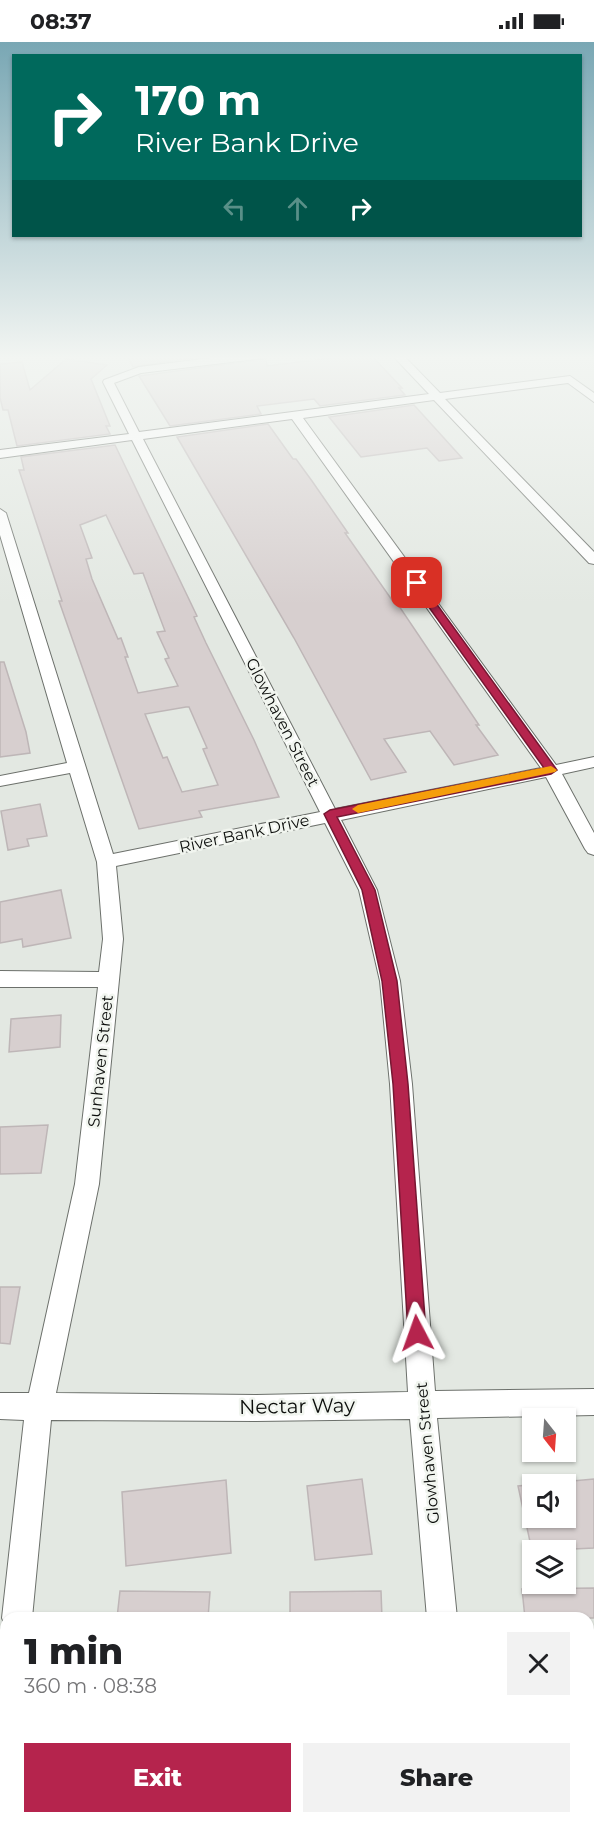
<!DOCTYPE html>
<html lang="en">
<head>
<meta charset="utf-8">
<style>
  body { margin:0; font-family:Montserrat,sans-serif; background:#f2f2f2; color:#202124; height:100vh; display:flex; flex-direction:column; font-size:22px; white-space:nowrap }
  * { box-sizing:border-box; margin:0 }
  p { font-size:20px; color:#757577 }
  .icon { flex:none; width:33px; height:33px; fill:none; stroke:currentColor; stroke-width:2; stroke-linecap:round; stroke-linejoin:round }
  .map { position:relative; flex:1; overflow:hidden }
  .details { position:absolute; left:0px; top:1570px; width:594px; height:212px; display:flex; flex-direction:column; background:#fff; border-radius:18px 18px 0 0; box-shadow:0 2px 4px #0004 }
  .details>* { flex:none }
  .hud { position:absolute; left:12px; top:12px; width:570px; height:183px; border-radius:0px; box-shadow:0 2px 4px #0004; background:#00695c; color:#fff; overflow:hidden }
  .needle { width:39px; rotate:163deg }
  .buttons { position:absolute; left:522px; top:1366px; display:grid; gap:12px }
  .buttons a { display:grid; place-items:center; width:54px; height:54px; border-radius:0px; background:#fff; box-shadow:0 2px 4px #0004; font-size:30px }
  .pin { position:absolute; display:grid; place-items:center; width:51px; height:51px; color:#fff; margin:-26px; border-radius:12px; box-shadow:0 3px 9px #0006 }
  .me { position:absolute; width:66px; margin:-33px; rotate:356deg; stroke-linejoin:round; filter:drop-shadow(0 0 4px #0008) }
  .turn { display:flex; align-items:center; gap:21px; height:126px; padding:0 24px; font-size:27px }
  .turn .icon { width:78px; height:78px; stroke-width:2.5 }
  .turn b { display:block; font-size:42px; line-height:51px }
  .lanes { display:flex; align-items:center; height:57px; padding:0 24px; background:#0003; justify-content:center; gap:30px; direction:ltr }
  .lanes .off { opacity:.35 }
  .round { display:grid; place-items:center; flex:none; width:63px; height:63px; border-radius:0px; background:#f2f2f2 }
  .head { display:flex; align-items:center; justify-content:space-between; height:102px; padding:0 24px }
  h1 { font-size:36px; font-weight:800; line-height:45px }
  .primary-button { display:flex; gap:12px; margin-top:auto; padding:12px 24px }
  .primary-button a { flex:1; height:69px; border-radius:0px; background:#b5244d; color:#fff; font-size:24px; font-weight:800; line-height:69px; text-align:center }
  .primary-button a+a { background:#f2f2f2; color:#202124 }
  .status { display:flex; justify-content:space-between; align-items:center; height:42px; padding:0 30px; background:#fff; direction:ltr }
  .status svg { height:16px; fill:currentColor }
  .map>svg:first-child { display:block }
</style>
</head>
<body>
<div class="status"><b>08:37</b><svg viewBox="0 0 49 12"><path d="M0 12V9h3v3zM5 12V6h3v6zM10 12V3h3v9zM15 12V0h3v12zM26 1h20v11H26zM47 4h2v5h-2z"/></svg></div>
<div class="map">
<svg width="594" height="1781" viewBox="0 0 594 1781">
  <rect width="100%" height="100%" fill="#e3e8e2"/>
  <path fill="#d7cfcf" stroke="#beb6b7" stroke-width="1.5" fill-rule="evenodd" d="M 127,313 L 212,313 L 133,325 Z
    M 355,313 L 371,313 L 402,346 L 399,346 L 405,353 L 320,364 L 314,357 L 257,364 L 261,372 L 170,384 L 139,334 L 266,317 L 267,324 Z
    M 66,317 L 107,323 L 91,337 L 110,384 L 106,384 L 110,392 L 17,404 L 8,368 L 3,368 L 0,356 L 0,322 L 22,320 L 30,348 Z
    M 414,363 L 462,416 L 439,419 L 427,406 L 361,415 L 329,375 Z
    M 268,382 L 293,417 L 296,417 L 312,439 L 348,491 L 345,491 L 394,561 L 397,561 L 479,683 L 476,683 L 498,713 L 454,723 L 430,689 L 384,697 L 406,730 L 371,738 L 294,596 L 177,395 Z
    M 115,403 L 197,574 L 194,575 L 206,601 L 254,698 L 279,755 L 199,769 L 202,775 L 139,787 L 59,559 L 62,559 L 19,428 L 24,428 L 21,415 ZM 106,473 L 134,532 L 143,531 L 165,589 L 157,590 L 169,616 L 165,617 L 178,644 L 138,651 L 125,615 L 128,615 L 121,596 L 118,597 L 92,537 L 86,517 L 92,516 L 80,483 ZM 186,665 L 189,665 L 207,706 L 203,707 L 218,743 L 182,750 L 167,715 L 163,716 L 145,672 Z
    M 0,620 L 4,620 L 26,690 L 30,711 L 0,715 Z
    M 40,762 L 47,794 L 27,797 L 29,804 L 8,808 L 1,769 Z
    M 61,848 L 71,896 L 23,905 L 22,897 L 0,901 L 0,860 Z
    M 61,973 L 60,1005 L 9,1010 L 11,977 Z
    M 48,1083 L 41,1131 L 0,1132 L 0,1085 Z
    M 0,1245 L 20,1245 L 10,1302 L 0,1301 Z
    M 362,1437 L 372,1512 L 315,1518 L 307,1444 Z
    M 594,1437 L 594,1506 L 532,1509 L 518,1444 ZM 532,1443 L 566,1443 L 566,1476 L 532,1476 Z
    M 226,1438 L 231,1511 L 126,1524 L 122,1450 Z
    M 594,1546 L 594,1576 L 525,1576 L 522,1547 Z
    M 120,1549 L 210,1550 L 208,1576 L 117,1576 Z
    M 381,1549 L 382,1576 L 290,1576 L 290,1550 Z"/>
  <g fill="none" stroke-linecap="round" stroke-linejoin="round">
    <g stroke="#6c706b" stroke-width="2">
      <path id="street" d="M 234,313 L 269,313 L 264,316 L 141,331 L 114,341 L 139,390 L 429,352 L 392,313 L 403,313 L 440,351 L 570,334 L 594,351 L 594,360 L 568,341 L 445,357 L 594,510 L 594,522 L 589,521 L 434,358 L 303,376 L 556,723 L 594,715 L 594,725 L 562,732 L 594,791 L 594,813 L 588,811 L 585,807 L 546,735 L 341,778 L 377,848 L 400,939 L 412,1042 L 435,1349 L 594,1347 L 594,1373 L 437,1376 L 457,1576 L 427,1576 L 410,1377 L 256,1379 L 51,1378 L 32,1576 L 6,1576 L 6,1586 L 2,1576 L 24,1378 L 0,1377 L 0,1351 L 29,1351 L 75,1142 L 98,945 L 0,945 L 0,929 L 99,930 L 103,897 L 97,820 L 70,731 L 0,744 L 0,734 L 67,721 L 0,493 L 0,467 L 6,471 L 113,812 L 320,770 L 132,398 L 0,416 L 0,408 L 129,392 L 103,340 L 104,338 L 139,325 ZM 292,377 L 541,726 L 335,767 L 143,397 ZM 325,781 L 359,848 L 380,939 L 390,1042 L 408,1350 L 256,1353 L 56,1351 L 99,1142 L 123,897 L 116,824 Z
        M 6,1667 L 6,1754 L 0,1756 L 0,1669 Z
        M 445,1776 L 479,1776 L 480,1781 L 446,1781 Z"/>
    </g>
    <use href="#street" fill="#fff" fill-rule="evenodd"/>
  </g>
  <linearGradient id="sky" x2="0" y2="1"><stop stop-color="#79a7b4"/><stop offset="0.56" stop-color="#f2f5f2"/><stop offset="1" stop-color="#f2f5f2" stop-opacity="0"/></linearGradient>
  <rect width="594" height="563" fill="url(#sky)"/>
  <path fill="#b5244d" stroke="#761732" stroke-width="1.5" d="M 413,539 L 420,539 L 557,728 L 551,732 L 337,775 L 375,848 L 397,939 L 408,1042 L 426,1291 L 424,1297 L 417,1300 L 411,1297 L 408,1291 L 393,1042 L 382,939 L 362,848 L 324,772 L 330,768 L 544,726 L 413,543 Z"/>
  <path fill="#f59e0b" d="M 551,724 L 557,728 L 555,730 L 358,771 L 352,767 L 358,763 Z"/>
  <g text-anchor="middle" stroke-width="5" stroke-linejoin="round" paint-order="stroke">
    <g font-size="16" fill="#0b0d0b" stroke="#f1f5ef">
      <text transform="translate(283 680) rotate(63)" y="6">Glowhaven Street</text>
      <text transform="translate(244 791) rotate(-12)" y="6">River Bank Drive</text>
      <text transform="translate(100 1019) rotate(-84)" y="6">Sunhaven Street</text>
      <text transform="translate(427 1411) rotate(-95)" y="6">Glowhaven Street</text>
    </g>
    <g font-size="20" fill="#0b0d0b" stroke="#f1f5ef">
      <text transform="translate(297 1364) rotate(-1)" y="7">Nectar Way</text>
    </g>
  </g>
</svg>
<div class="buttons">
<a><svg class="needle" viewBox="-14 -14 28 28"><path d="M0-13l5 13h-10z" fill="#e53935"/><path d="M0 13l5-13h-10z" fill="#757577"/></svg></a>
<a><svg class="icon" aria-label="sound" viewBox="0 0 24 24"><path d="M4 9h4l5-4v14l-5-4H4zM17 9q2 3 0 6"/></svg></a>
<a><svg class="icon" aria-label="layers" viewBox="0 0 24 24"><path d="M12 4l9 5-9 5-9-5zM3 14l9 5 9-5"/></svg></a>
</div>
<div class="pin" style="left:417px;top:541px;background:#d93025"><svg class="icon" aria-label="arrive" viewBox="0 0 24 24"><path d="M6 21V4h12l-3 4 3 4H6"/></svg></div>
<svg class="me" style="left:417px;top:1291px" viewBox="-20 -20 40 40"><path d="M0-17L14 15 0 8-14 15z" fill="#b5244d" stroke="#fff" stroke-width="4"/></svg>
<div class="hud">
<div class="turn"><svg class="icon" aria-label="right" viewBox="0 0 24 24"><path d="M7 20v-9h11M14 6l5 5-5 5"/></svg><div><b>170 m</b>River Bank Drive</div></div>
<div class="lanes"><svg class="icon off" aria-label="left" viewBox="0 0 24 24"><path d="M17 20v-9H6M10 6l-5 5 5 5"/></svg><svg class="icon off" aria-label="ahead" viewBox="0 0 24 24"><path d="M12 20V5M6 11l6-6 6 6"/></svg><svg class="icon" aria-label="right" viewBox="0 0 24 24"><path d="M7 20v-9h11M14 6l5 5-5 5"/></svg></div>
</div>
<section class="details">
<div class="head"><div><h1>1 min</h1><p>360 m · 08:38</p></div><a class="round"><svg class="icon" aria-label="close" viewBox="0 0 24 24"><path d="M6 6l12 12M18 6L6 18"/></svg></a></div>
<div class="primary-button"><a>Exit</a><a>Share</a></div>
</section>
</div>
</body>
</html>
